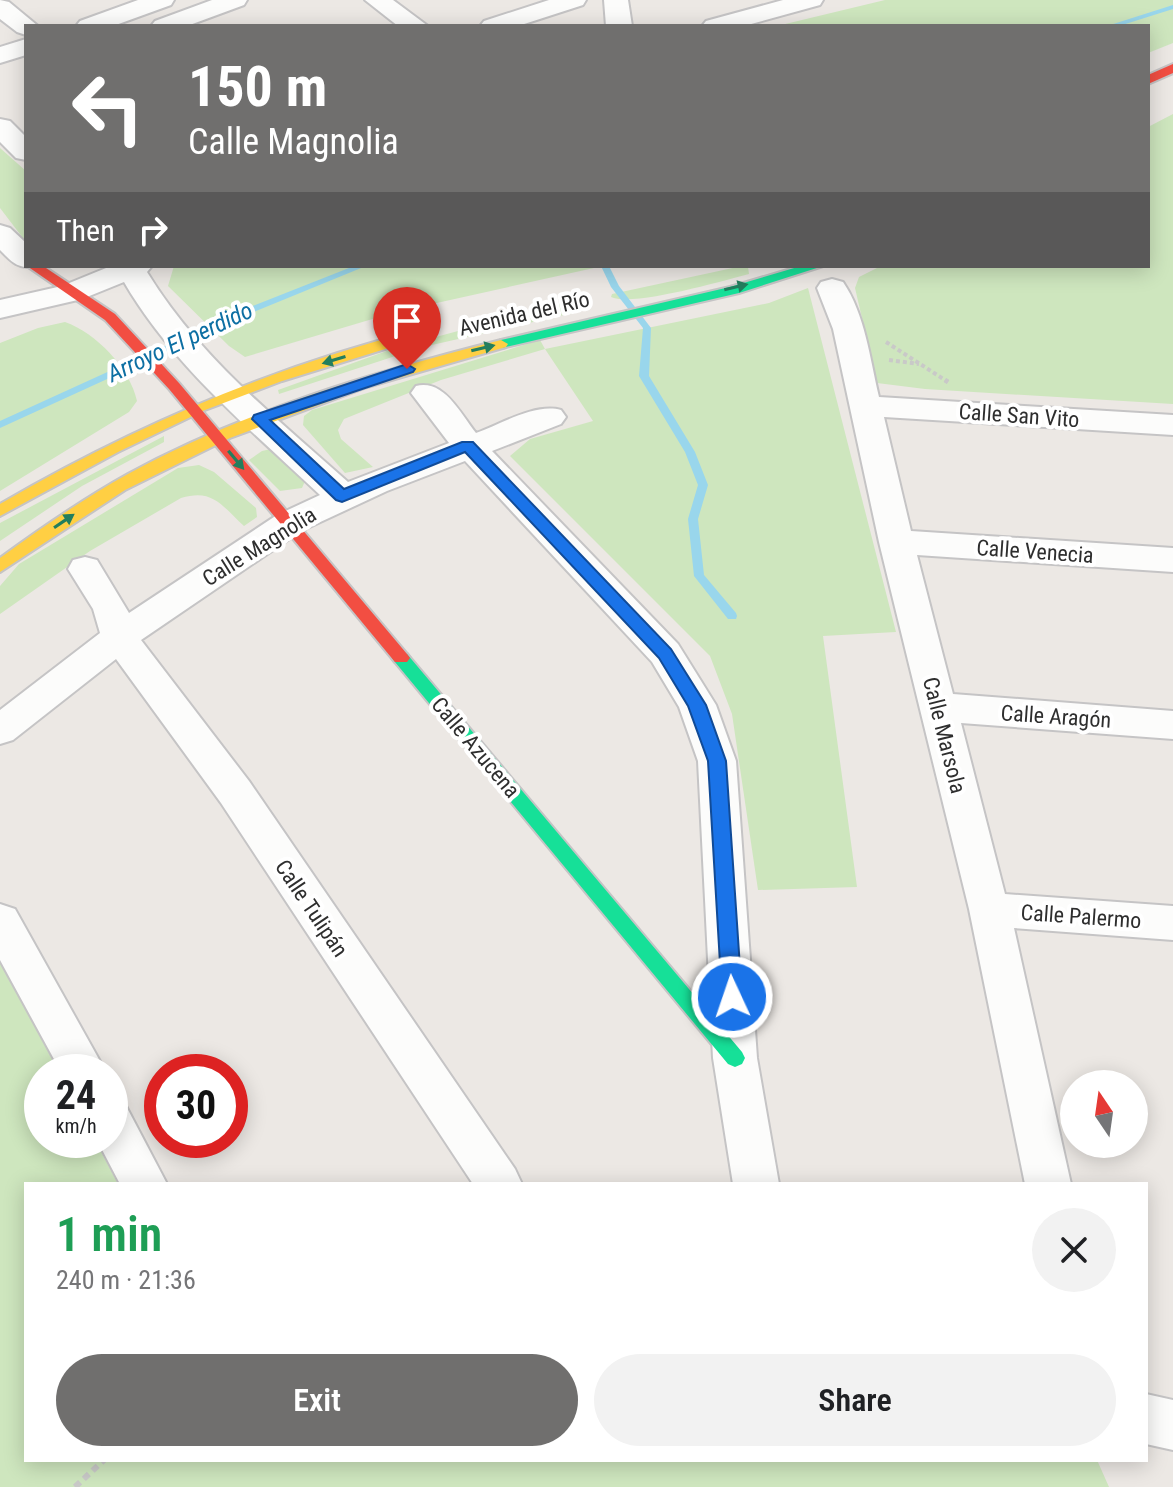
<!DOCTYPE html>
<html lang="en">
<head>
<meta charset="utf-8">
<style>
  body { margin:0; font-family:"Roboto Condensed",sans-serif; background:#f2f2f2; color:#202124; height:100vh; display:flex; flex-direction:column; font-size:30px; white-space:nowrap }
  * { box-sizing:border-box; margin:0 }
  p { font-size:26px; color:#757577 }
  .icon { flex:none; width:44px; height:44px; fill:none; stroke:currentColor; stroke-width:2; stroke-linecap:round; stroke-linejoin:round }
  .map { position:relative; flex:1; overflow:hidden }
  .sheet { position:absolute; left:24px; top:1182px; width:1124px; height:280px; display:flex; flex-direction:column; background:#fff; border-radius:0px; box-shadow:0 4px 20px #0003 }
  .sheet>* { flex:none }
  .top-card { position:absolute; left:24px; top:24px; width:1126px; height:244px; border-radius:0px; box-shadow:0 4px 20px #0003; background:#706f6e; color:#fff; overflow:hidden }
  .needle { width:52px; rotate:347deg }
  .fabs { position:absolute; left:1060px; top:1070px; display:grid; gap:16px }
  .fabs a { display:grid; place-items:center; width:88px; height:88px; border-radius:50%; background:#fff; box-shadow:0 4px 20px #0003; font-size:40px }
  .speed { position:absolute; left:24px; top:1054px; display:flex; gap:16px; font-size:40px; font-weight:700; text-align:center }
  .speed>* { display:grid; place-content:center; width:104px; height:104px; border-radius:50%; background:#fff; box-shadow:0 4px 20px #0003; line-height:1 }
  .speed small { font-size:20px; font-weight:400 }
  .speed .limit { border:12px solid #d22; background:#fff; color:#111 }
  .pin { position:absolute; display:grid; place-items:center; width:68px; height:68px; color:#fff; margin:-82px -34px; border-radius:50% 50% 50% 0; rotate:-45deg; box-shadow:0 0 8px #0007 }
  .pin .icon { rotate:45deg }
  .me { position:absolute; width:88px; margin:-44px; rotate:357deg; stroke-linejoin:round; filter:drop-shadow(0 0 6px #0008) }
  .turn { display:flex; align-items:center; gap:28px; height:168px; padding:0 32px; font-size:36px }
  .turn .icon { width:104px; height:104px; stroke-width:2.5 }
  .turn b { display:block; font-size:56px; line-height:68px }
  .then { display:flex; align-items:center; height:76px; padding:0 32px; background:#0003; gap:16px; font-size:30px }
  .round { display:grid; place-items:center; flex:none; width:84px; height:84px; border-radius:42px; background:#f2f2f2 }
  .summary { display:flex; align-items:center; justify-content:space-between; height:136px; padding:0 32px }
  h1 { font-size:48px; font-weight:600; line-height:60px; color:#1e9e55 }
  .action { display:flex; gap:16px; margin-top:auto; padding:16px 32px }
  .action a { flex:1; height:92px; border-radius:48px; background:#706f6e; color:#fff; font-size:32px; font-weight:600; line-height:92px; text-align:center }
  .action a+a { background:#f2f2f2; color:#202124 }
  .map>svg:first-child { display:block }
</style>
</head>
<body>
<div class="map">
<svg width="1173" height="1487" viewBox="0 0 1173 1487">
  <rect width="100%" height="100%" fill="#ece8e4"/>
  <path fill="#cee6be" d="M 885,0 L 1173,0 L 1173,43 L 1148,53 L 1148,26 L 777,26 Z
    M 1173,114 L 1173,404 L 925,389 L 877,383 L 855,288 L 859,277 L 881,266 L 1148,266 L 1148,127 Z
    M 0,148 L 26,171 L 26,242 L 0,208 Z
    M 174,266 L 603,266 L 396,312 L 245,357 L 229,346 L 168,286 Z
    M 742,266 L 748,267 L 749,274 C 722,281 633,307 611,297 L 612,294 Z
    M 808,288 L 896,632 L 823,636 L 857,887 L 758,890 L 732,714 L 710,656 L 510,456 L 530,439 L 593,421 L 545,349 L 441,380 L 344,419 L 338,430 L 341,439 L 373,467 L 345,473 L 303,425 L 304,416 L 312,410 L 540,340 L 545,349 L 769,303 Z
    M 565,302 L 577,306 L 577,312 L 423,347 L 279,394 L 278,390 L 395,348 Z
    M 65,322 C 96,333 130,368 137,401 L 129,412 L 0,491 L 0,343 L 38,328 Z
    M 164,436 L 164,442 L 82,486 L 0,541 L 0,523 Z
    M 271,449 L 289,462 L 305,481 L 302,488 L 280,491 L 249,460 L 262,451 Z
    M 199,465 L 214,472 L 256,508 L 257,517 L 244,526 C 222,506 213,488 181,498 L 90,551 L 0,614 L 0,586 L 19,564 L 178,468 Z
    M 0,961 L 59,1072 L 42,1072 L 42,1140 L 95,1140 L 118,1184 L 26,1184 L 26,1460 L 1097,1460 L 1109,1487 L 0,1487 Z"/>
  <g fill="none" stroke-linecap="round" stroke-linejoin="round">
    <path fill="#99d6ec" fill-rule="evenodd" d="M 1173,5 L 1173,9 L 1119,26 L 1107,26 Z
      M 354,266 L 366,266 L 256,311 L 0,428 L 0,421 L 250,307 Z
      M 601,266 L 609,266 L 619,286 L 651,328 L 649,376 L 695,452 L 708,485 L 698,519 L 704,575 L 736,613 L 737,616 L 736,619 L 728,619 L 694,576 L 688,519 L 698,485 L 685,452 L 639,376 L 643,328 L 611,287 Z"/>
    <g stroke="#c5c4c5" stroke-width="4">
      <path id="street" d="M 0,0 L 9,2 L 38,26 L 26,26 L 26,35 L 17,32 L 0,19 Z
        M 138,0 L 174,0 L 171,5 L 113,26 L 76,26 L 80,21 Z
        M 212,0 L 247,0 L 244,5 L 187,26 L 151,26 L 155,21 Z
        M 365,0 L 393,0 L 428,26 L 398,26 Z
        M 549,0 L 586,0 L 583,5 L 518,26 L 480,26 L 484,21 Z
        M 604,0 L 628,0 L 632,26 L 606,26 Z
        M 783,0 L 823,0 L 820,5 L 744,26 L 702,26 L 706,21 Z
        M 26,39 L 26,55 L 0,63 L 0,47 Z
        M 0,119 L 10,121 L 26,137 L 26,160 L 16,158 L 0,142 Z
        M 0,225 L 10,228 L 26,243 L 26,266 L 33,266 C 18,270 10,260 0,250 Z
        M 111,266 L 152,266 L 147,272 C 198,356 276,418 348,482 L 449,443 L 411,393 L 416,386 C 444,379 460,413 476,433 C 501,424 535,403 561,410 L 566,417 L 561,424 L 492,451 L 678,644 L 716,705 L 736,761 L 757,1058 L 779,1184 L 733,1184 L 713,1058 L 698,761 L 679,707 L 652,662 L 465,461 L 387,491 L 301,531 L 141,640 L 249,781 L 515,1169 L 522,1184 L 473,1184 L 221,803 L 116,659 L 13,740 L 0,744 L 0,710 L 100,633 L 93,609 L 68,569 L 73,560 L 85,557 L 97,560 L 129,613 L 277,515 L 320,495 C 250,429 173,366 124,282 L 82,299 L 0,318 L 0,300 L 62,286 Z
        M 832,279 L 843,282 C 865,314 870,359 879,397 L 1173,415 L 1173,435 L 884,417 L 911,531 L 1173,548 L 1173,572 L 917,555 L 953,694 L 1173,711 L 1173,739 L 961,723 L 1005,894 L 1173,906 L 1173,940 L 1014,928 L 1071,1184 L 1025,1184 L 969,909 L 879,542 L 833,329 L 817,288 L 821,282 Z
        M 0,904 L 15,909 L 106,1072 L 61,1072 L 0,960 Z
        M 110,1100 L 126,1106 L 167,1184 L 120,1184 L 97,1140 L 110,1140 Z
        M 1146,1394 L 1173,1400 L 1173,1450 L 1146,1444 Z"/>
    </g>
    <g stroke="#c5c4c5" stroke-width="4">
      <path id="fast" d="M 801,266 L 823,266 L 739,293 L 501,348 L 494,344 L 501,340 L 730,287 Z
        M 401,652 L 407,654 L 742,1052 L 745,1058 L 742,1064 L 735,1067 L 728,1064 L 395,662 L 392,658 L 395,654 Z"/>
    </g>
    <g stroke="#c5c4c5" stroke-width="4">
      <path id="slow" d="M 422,329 L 427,330 L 427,336 L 282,381 L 205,410 L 118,452 L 0,516 L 0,504 C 134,426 272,367 422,329 Z
        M 501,340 L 508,344 L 506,347 L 367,387 L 230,438 L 125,490 L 0,572 L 0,558 C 41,528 83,499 128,474 C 244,411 374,372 501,340 Z"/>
    </g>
    <g stroke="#c5c4c5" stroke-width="4">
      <path id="jam" d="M 1173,64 L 1173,73 L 1148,84 L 1148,75 Z
        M 27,266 L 43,266 L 115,314 L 179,383 L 407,654 L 410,658 L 407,662 L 395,662 L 169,389 L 105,320 Z"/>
    </g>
    <path stroke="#c9c9c8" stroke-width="4" stroke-dasharray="4 3" stroke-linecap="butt" d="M 886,342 L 948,382
      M 889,360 L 919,364"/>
    <path stroke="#c9c9c8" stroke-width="5" stroke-dasharray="6 4" stroke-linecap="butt" d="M 945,380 L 948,382"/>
    <path stroke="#c9c9c8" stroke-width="6" stroke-dasharray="7 5" stroke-linecap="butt" d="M 75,1487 L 104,1460"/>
    <use href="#street" fill="#fcfcfb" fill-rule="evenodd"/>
    <use href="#fast" fill="#16e098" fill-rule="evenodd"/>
    <use href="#slow" fill="#ffcf43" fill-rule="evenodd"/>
    <use href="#jam" fill="#f24e42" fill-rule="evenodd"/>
  </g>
  <defs><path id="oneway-solid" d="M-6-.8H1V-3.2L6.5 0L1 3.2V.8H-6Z" transform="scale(2)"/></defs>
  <g fill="#237e5e">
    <use href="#oneway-solid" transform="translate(736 287) rotate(-13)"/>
    <use href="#oneway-solid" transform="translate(483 348) rotate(-13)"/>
    <use href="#oneway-solid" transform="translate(334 360) rotate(163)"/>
    <use href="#oneway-solid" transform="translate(236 460) rotate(50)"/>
    <use href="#oneway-solid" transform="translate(64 521) rotate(-34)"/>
  </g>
  <path fill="#1a73e8" stroke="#114b97" stroke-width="2" d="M 407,364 L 415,369 L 413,372 L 270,420 L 344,489 L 462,442 L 473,442 L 671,649 L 706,705 L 726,761 L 742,997 L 739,1003 L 732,1005 L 725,1003 L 722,997 L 708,761 L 688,706 L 659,658 L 465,452 L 342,502 L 336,500 L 252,419 L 254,415 Z"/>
  <g text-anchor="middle" stroke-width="8" stroke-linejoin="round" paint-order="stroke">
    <g font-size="22" fill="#2e2e2e" stroke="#fff">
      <text transform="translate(524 313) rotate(-13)" y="8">Avenida del Río</text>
      <text transform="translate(1019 415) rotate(4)" y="8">Calle San Vito</text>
      <text transform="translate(259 546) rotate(-32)" y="8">Calle Magnolia</text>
      <text transform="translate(1035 551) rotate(4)" y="8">Calle Venecia</text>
      <text transform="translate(1056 716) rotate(4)" y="8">Calle Aragón</text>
      <text transform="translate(945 735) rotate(76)" y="8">Calle Marsola</text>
      <text transform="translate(476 747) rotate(50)" y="8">Calle Azucena</text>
      <text transform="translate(312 908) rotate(56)" y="8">Calle Tulipán</text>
      <text transform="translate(1081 916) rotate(4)" y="8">Calle Palermo</text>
    </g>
    <g font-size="24" font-style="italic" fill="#0d6fa3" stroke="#fff">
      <text transform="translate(180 342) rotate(-25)" y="8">Arroyo El perdido</text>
    </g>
  </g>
</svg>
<div class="fabs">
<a><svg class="needle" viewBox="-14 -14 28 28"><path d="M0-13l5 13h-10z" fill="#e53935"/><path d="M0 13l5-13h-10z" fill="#757577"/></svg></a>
</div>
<div class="speed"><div>24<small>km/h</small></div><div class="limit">30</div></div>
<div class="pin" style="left:407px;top:369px;background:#d93025"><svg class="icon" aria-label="arrive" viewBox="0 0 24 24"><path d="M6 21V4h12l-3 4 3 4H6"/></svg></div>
<svg class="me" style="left:732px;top:997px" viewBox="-20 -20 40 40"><circle r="17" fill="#1a73e8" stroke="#fff" stroke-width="3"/><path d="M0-11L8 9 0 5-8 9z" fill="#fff"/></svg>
<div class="top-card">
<div class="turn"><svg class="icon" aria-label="left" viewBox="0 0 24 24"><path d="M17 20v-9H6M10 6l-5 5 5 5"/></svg><div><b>150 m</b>Calle Magnolia</div></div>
<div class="then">Then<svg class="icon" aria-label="right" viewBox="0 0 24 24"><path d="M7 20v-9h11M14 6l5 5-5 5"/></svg></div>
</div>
<section class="sheet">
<div class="summary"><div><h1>1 min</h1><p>240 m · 21:36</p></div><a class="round"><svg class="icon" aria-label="close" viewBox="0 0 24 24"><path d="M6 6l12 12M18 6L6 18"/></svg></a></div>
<div class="action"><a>Exit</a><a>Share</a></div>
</section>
</div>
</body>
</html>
